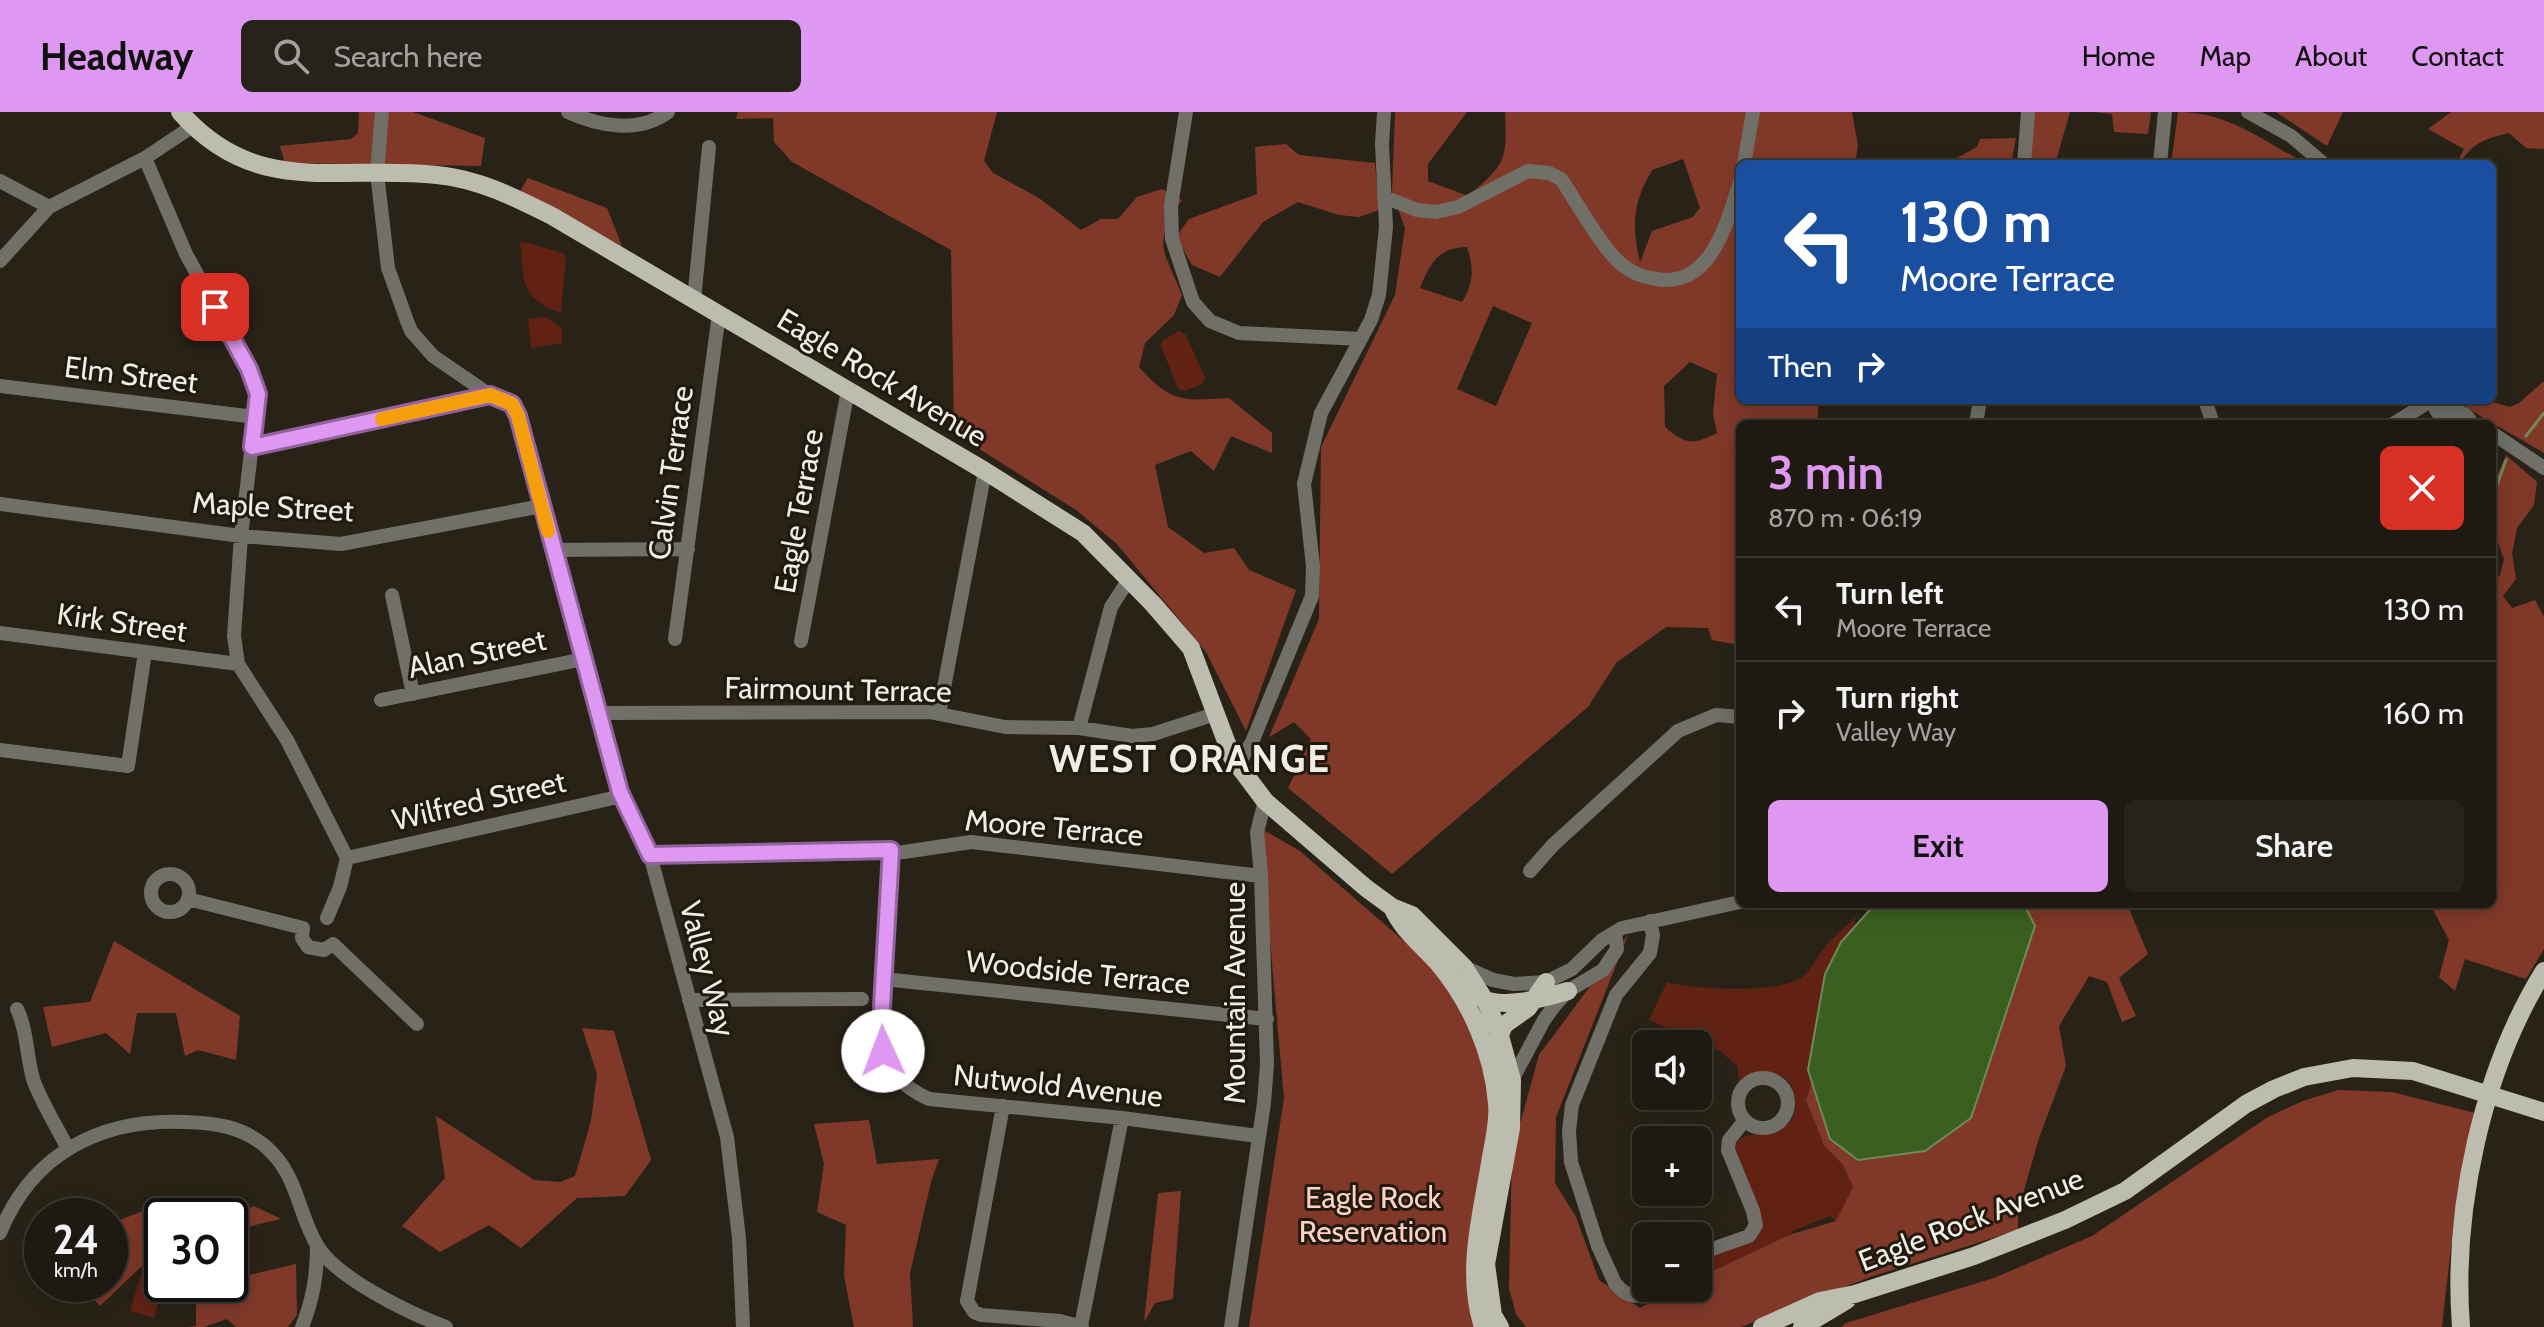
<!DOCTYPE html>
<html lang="en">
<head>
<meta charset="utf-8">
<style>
  body { margin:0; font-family:Cabin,sans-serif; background:#27231a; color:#f1f3f6; height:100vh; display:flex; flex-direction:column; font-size:30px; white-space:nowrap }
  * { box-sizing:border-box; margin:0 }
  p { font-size:26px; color:#a1a19f }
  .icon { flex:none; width:44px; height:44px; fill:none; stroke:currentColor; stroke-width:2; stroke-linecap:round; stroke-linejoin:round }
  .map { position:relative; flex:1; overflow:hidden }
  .drawer { position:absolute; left:1736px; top:308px; width:760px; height:488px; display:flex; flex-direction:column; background:#1f1a11; border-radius:12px; box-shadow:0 4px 20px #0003,0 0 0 2px #3c3831 }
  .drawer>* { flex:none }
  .top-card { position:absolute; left:1736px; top:48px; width:760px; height:244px; border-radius:12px; box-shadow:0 4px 20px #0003,0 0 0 2px #3c3831; background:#1a4fa0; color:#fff; overflow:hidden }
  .controls { position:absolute; left:1632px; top:918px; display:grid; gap:16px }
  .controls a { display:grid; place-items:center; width:80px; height:80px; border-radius:12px; background:#1f1a11; box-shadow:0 4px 20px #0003,0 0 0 2px #3c3831; font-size:40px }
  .speed { position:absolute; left:24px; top:1086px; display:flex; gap:16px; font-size:40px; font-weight:700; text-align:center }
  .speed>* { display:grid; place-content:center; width:104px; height:104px; border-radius:50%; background:#1f1a11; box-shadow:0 4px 20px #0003,0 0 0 2px #3c3831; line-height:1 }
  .speed small { font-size:20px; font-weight:400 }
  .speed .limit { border:4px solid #111; border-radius:12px; background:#fff; color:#111 }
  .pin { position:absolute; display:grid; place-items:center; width:68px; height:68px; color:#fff; margin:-34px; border-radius:16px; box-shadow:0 4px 12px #0006 }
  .me { position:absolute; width:88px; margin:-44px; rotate:358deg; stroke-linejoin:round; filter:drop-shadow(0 0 6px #0008) }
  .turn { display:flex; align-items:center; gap:28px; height:168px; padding:0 32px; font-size:36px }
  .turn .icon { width:104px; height:104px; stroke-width:2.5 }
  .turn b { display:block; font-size:56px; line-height:68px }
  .then { display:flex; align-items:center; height:76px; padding:0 32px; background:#0003; gap:16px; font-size:30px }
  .round { display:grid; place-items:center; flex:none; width:84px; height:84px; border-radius:12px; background:#27231a }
  .head { display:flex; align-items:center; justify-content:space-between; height:136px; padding:0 32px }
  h1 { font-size:48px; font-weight:600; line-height:60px; color:#df98f1 }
  .primary-button { display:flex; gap:16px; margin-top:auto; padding:16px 32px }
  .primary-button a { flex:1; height:92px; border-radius:12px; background:#df98f1; color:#111; font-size:32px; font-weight:600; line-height:92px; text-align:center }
  .primary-button a+a { background:#27231a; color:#f1f3f6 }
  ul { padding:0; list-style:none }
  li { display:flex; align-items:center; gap:24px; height:104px; padding:0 32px; border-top:2px solid #3c3831 }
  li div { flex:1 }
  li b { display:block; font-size:30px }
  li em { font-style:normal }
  header { display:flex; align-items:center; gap:48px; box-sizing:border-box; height:112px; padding:0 40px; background:#df98f1; color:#111 }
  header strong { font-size:38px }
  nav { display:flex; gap:44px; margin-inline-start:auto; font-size:28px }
  .search { width:560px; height:72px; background:#27231a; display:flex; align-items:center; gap:20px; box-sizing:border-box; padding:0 28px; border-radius:12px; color:#a1a19f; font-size:30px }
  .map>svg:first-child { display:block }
</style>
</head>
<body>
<header>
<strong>Headway</strong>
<div class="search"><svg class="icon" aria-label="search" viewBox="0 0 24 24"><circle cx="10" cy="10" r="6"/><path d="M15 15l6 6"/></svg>Search here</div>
<nav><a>Home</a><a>Map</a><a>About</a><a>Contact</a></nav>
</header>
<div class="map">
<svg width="2544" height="1215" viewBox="0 0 2544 1215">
  <rect width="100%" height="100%" fill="#292317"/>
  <path fill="#612214" d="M 520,129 L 563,141 L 566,145 L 561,201 C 519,186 524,168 520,129 Z
    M 546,205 L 562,216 L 562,231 L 531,236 L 528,207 Z
    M 1179,219 L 1186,223 L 1205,266 L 1202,272 L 1185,279 L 1178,277 L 1161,234 L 1162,229 Z
    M 1856,805 L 1854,815 L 1841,830 L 1825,862 L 1808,958 L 1812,970 L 1806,988 L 1824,1032 L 1843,1053 L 1854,1075 L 1836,1109 L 1830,1104 L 1795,1118 L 1789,1123 L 1698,1166 L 1698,1149 L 1753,1128 C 1749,1109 1730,1046 1737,1031 C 1746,1013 1804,1033 1794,984 C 1793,976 1788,967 1781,964 C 1767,958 1752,964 1739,967 L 1737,954 L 1720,939 L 1649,908 L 1667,870 C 1694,878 1780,882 1802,865 C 1812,858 1817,844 1825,835 C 1834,824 1846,815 1856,805 Z
    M 143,1156 L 162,1162 L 162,1172 L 164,1172 L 154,1206 L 130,1199 Z"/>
  <path fill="#803929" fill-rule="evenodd" d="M 359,0 L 413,0 L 485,26 L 481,54 L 285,51 L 280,34 L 351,27 L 358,21 Z
    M 738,0 L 997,0 L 984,49 L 993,61 L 1039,86 L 1081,118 L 1101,107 L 1118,107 L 1137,85 L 1162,77 L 1182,88 C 1151,132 1164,138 1182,183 L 1174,203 L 1145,231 L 1139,255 C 1171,291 1183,289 1229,286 L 1272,321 L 1272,341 L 1231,324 L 1214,359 L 1191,339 L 1155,353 L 1168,415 L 1204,441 L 1234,436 L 1249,458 L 1296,478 L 1246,619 L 1206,540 L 1117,432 L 1076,398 L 954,321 L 951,138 L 792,50 L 774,30 L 773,6 L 736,7 Z
    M 1395,0 L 1467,0 L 1428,52 L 1428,69 L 1468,84 C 1506,52 1507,49 1505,0 L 1852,0 L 1858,33 L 1855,52 L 1740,52 L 1740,288 L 1819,288 L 1817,312 L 1740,312 L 1740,533 L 1712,528 L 1708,516 L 1666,515 L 1616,551 L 1588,595 L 1392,762 L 1288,676 L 1311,627 L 1294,610 L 1269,625 L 1319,507 L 1321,335 L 1395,183 L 1405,116 L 1392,80 ZM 1683,47 L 1700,96 L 1693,105 L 1652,119 L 1640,151 C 1632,113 1632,92 1652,58 ZM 1467,135 C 1474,156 1474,171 1462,190 L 1420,176 C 1430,151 1438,136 1467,135 ZM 1493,194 L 1532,211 L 1496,294 L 1457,277 ZM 1690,250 L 1717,262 L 1713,302 L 1717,321 C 1693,333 1686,333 1665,315 L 1664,274 Z
    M 2025,0 L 2070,0 L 2055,52 L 2022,52 Z
    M 2093,0 L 2151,0 L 2148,22 L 2114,20 L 2112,2 Z
    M 2178,0 C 2225,0 2256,24 2296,46 L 2301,52 L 2171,52 Z
    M 2276,0 L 2343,0 L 2327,34 Z
    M 2451,0 L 2544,0 L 2544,37 L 2526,36 L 2509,21 C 2487,26 2471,31 2460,52 L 2456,52 L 2464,37 L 2428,17 Z
    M 2016,26 L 2012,47 L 1991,52 L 1946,52 L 1977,35 L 1980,27 Z
    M 1286,32 L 1299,43 L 1375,51 L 1379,98 L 1359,105 L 1339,103 L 1298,90 L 1263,110 L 1220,165 L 1192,153 L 1176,125 L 1189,107 L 1257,82 L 1255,35 Z
    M 528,66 L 607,96 L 622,134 L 519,81 Z
    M 2544,269 L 2544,341 L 2470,298 L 2458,288 L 2485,288 L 2510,295 L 2519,291 Z
    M 2506,343 L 2537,370 L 2534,393 L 2517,416 L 2512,441 L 2516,467 L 2503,484 L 2512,496 L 2535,488 L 2544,505 L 2544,837 L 2526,867 L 2465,847 L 2455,879 L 2439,865 L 2449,828 L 2430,792 L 2492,792 L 2492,474 L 2500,463 L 2504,447 L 2492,414 L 2492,376 Z
    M 1260,716 L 1300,739 L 1442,862 L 1480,937 L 1491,997 L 1484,1215 L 1249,1215 L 1284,986 Z
    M 2024,792 L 2127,792 L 2148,842 L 2119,866 L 2136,904 L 2122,910 L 2107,870 L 2089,864 L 2059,914 L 2066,954 L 2039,1026 L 2018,1099 L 2018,1118 L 1873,1164 L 1741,1215 L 1526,1215 L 1516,1202 L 1509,1176 L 1512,1041 L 1539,943 L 1628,823 L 1556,1005 L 1555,1071 L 1576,1105 L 1599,1168 L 1640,1196 L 1678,1176 L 1698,1176 L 1698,1166 L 1789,1123 L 1836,1109 L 1853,1075 L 1843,1053 L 1824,1033 L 1806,988 L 1812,970 L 1830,1027 L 2035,814 Z
    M 114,829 L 240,904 L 236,948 L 198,938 L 185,944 L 176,901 L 137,901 L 130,942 L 106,921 L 52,935 L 43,895 L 90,890 Z
    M 582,916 L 614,919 L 651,1048 L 625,1084 L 577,1086 L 521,1136 L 489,1113 L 440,1140 L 402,1114 L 445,1066 L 436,1004 L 534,1068 L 560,1070 L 575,1064 L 591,1009 L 597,962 Z
    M 2338,978 L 2392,980 L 2483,1003 L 2453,1117 L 2442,1215 L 1841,1215 L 1846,1211 L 1994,1166 L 2092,1124 L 2268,1005 L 2303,989 Z
    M 869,1008 L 877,1052 L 939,1047 L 931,1070 L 910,1161 L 913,1215 L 854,1215 L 844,1164 L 846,1113 L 817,1100 L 824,1052 L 814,1012 Z
    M 1181,1079 L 1173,1187 L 1155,1191 L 1144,1210 L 1158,1081 Z
    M 187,1087 L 210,1104 L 162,1104 L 162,1143 L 144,1152 L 100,1194 L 82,1172 L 110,1172 L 110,1112 L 143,1099 Z
    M 254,1094 L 281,1107 L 230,1119 L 230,1104 Z
    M 296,1152 L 297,1203 L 288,1215 L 236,1215 L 227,1207 L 204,1215 L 188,1215 L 196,1214 L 196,1172 L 230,1172 L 230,1163 L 232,1167 Z"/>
  <path fill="#3a5f20" stroke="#718a5b" stroke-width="2" d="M 1875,792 L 2024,792 L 2035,814 L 1971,1006 L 1925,1039 L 1858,1048 L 1830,1027 L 1808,958 L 1825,862 L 1841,830 Z"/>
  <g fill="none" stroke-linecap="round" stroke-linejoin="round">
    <path stroke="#718a5b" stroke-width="3" d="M 2526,324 L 2544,301
      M 2492,387 L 2506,348"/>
    <path stroke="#707069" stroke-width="14" d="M 382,0 L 377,61 L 388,156 L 407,209 L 411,219 L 433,244 L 490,283 L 512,292 L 518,304 L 620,680 L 650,743 L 727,1025 L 739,1126 L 743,1215
      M 568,0 C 599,14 638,22 668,0
      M 1186,0 L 1171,94 L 1172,127 L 1193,190 L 1210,209 L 1239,221 L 1361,227
      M 2248,0 L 2291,24 L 2324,52
      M 145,46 L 186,142 L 249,257 L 258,282 L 241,424 L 234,524 L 238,552 L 287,628 L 347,746
      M 1744,52 L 1753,0
      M 2024,52 L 2028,0
      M 2160,52 L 2165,0
      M 0,69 L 49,95
      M 1384,85 L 1417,98 L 1436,100 L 1458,95 L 1528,59 L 1549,61 L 1561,67 C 1578,92 1593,121 1613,144 C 1625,158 1638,164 1656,167 C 1711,177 1727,110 1740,70
      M 0,149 L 49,95 L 145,46 L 193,14
      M 694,188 L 709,35
      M 0,274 L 256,305
      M 2205,288 L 2213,312
      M 2435,288 L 2436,298 L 2446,312
      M 2439,288 L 2453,300 C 2461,299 2467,303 2471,310
      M 1976,312 L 1980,288
      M 2393,312 L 2432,288
      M 2492,321 L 2544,356
      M 252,335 L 490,283
      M 0,392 L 241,424 L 341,432 L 542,394
      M 553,438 L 688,437
      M 392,483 L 413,582
      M 0,521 L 238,552
      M 675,527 L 719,202
      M 801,529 L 848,278
      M 381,588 L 584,547
      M 599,601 L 929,600 L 1005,615 L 1079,616 L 1132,624 L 1153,622 L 1215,602
      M 939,602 L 985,359
      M 1079,616 L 1111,495 L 1129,467
      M 0,638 L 128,654 L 145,540
      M 1237,654 L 1252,630 L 1312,484 L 1313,454 L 1304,372 L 1321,301 L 1371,208 L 1379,183 L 1386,115 L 1382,32 L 1384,0
      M 891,738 L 882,932 C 887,959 904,976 929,987 L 1122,1006 L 1258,1024
      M 650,743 L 904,740 L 971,730 L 1261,764
      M 347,746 L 622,684
      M 1530,759 L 1553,733 L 1678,619 L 1716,603 L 1740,605
      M151 781a19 19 0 1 1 38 0a19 19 0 1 1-38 0Z
      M 188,787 L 303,816
      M 327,806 L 340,775 L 347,746
      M 1650,809 L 1653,823 L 1650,841 L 1616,883 L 1572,993 L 1569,1019 L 1571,1050 L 1598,1134 L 1615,1171 C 1626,1186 1641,1188 1655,1176
      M 303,816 L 302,826 L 308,835 L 324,838 L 333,832
      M 333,832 L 417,912
      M 1464,855 L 1493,868 L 1514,872 L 1546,870 L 1572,857 L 1602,828 L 1622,816 L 1740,790
      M 883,867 L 1267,907
      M 689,888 L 862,887
      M 17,897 C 28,920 26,945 34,970 C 43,993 57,1015 68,1037
      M1738 991a25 25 0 1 1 50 0a25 25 0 1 1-50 0Z
      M 1512,968 L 1544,908 L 1555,893 L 1568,879 L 1603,858 L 1617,837 L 1615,821
      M 1003,994 L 967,1189 L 974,1200 L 981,1203 L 1060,1209 L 1082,1215
      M 0,1121 C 32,1041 102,1006 185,1010 C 215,1011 241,1014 265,1034 C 299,1063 297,1101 318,1135 C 338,1167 411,1202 446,1215
      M 1698,1142 L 1749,1124 L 1756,1113 L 1753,1099 L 1728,1038 L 1729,1028 L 1745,1008
      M 1081,1214 L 1122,1006
      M 302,1215 C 313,1187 317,1164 317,1134
      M 1231,1215 L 1264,991 L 1267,952 L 1261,764 L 1257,720 L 1265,689"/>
    <path stroke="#bcbdaf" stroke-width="18" d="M 180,0 C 257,87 338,52 437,63 C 479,67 516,86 552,104 L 985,359 L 1083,421 L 1153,492 L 1191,536 L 1232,645 L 1265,689 L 1366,776 L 1392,795 L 1412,803 L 1464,855 L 1486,890 L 1499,920 L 1512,968 L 1511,1016 L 1486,1152 L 1493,1203 L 1500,1215
      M 1392,795 C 1402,818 1421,832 1438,851 C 1470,889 1493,940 1497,991 C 1499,1009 1494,1028 1491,1045 C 1482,1102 1465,1159 1483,1215
      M 1478,884 C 1499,899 1544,886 1568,879
      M 1498,928 L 1504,913 L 1528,896 L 1546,870
      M 1762,1215 L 1820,1189 L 1855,1182 L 1974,1144 L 2065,1108 L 2125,1079 L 2246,992 L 2274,977 L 2304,965 L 2353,956 L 2413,959 L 2544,1000
      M 1802,1215 L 1847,1188
      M 2461,1215 C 2452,1098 2482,959 2544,859"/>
  </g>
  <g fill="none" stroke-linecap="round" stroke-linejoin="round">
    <g stroke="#91639d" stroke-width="20">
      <path id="route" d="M 215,195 L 249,257 L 258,282 L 252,335 L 490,283 L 512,292 L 518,304 L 620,680 L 650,743 L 891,738 L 882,894 L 883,939"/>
    </g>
    <use href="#route" stroke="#df98f1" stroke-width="14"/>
    <path stroke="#f59e0b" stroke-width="14" d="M 382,307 L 490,283 L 512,292 L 518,304 L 548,419"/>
  </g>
  <g text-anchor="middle" stroke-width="6" stroke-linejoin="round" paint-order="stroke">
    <g font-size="30" fill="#f1ede5" stroke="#201a0e">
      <text transform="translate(131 263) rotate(7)" y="10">Elm Street</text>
      <text transform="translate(882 266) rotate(31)" y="10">Eagle Rock Avenue</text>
      <text transform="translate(671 361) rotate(-82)" y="10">Calvin Terrace</text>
      <text transform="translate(273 395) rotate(3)" y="10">Maple Street</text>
      <text transform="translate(799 399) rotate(-80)" y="10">Eagle Terrace</text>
      <text transform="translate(122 511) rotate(8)" y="10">Kirk Street</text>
      <text transform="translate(477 542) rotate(-12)" y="10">Alan Street</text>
      <text transform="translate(838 578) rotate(1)" y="10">Fairmount Terrace</text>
      <text transform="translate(479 689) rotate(-13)" y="10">Wilfred Street</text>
      <text transform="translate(1054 716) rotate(5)" y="10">Moore Terrace</text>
      <text transform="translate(707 857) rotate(75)" y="10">Valley Way</text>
      <text transform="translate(1078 861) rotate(6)" y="10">Woodside Terrace</text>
      <text transform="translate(1235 881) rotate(-90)" y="10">Mountain Avenue</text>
      <text transform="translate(1058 974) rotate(6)" y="10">Nutwold Avenue</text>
      <text transform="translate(1971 1108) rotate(-21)" y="10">Eagle Rock Avenue</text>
    </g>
    <g font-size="30" fill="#fdd1c6" stroke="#201a0e">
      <text x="1373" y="1096">Eagle Rock<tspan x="1373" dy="34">Reservation</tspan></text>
    </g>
    <g font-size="38" font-weight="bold" letter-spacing="2" fill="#f1ede5" stroke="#201a0e">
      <text x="1190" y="660">WEST ORANGE</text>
    </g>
  </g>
</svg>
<div class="controls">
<a><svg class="icon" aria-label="sound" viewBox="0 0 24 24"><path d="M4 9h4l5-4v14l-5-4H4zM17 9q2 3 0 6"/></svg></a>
<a>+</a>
<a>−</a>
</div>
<div class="speed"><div>24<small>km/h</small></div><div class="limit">30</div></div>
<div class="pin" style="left:215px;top:195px;background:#d93025"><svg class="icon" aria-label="arrive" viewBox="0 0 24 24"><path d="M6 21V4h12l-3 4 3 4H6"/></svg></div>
<svg class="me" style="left:883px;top:939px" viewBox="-20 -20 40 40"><circle r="19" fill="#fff"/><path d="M0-13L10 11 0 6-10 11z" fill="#df98f1"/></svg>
<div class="top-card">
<div class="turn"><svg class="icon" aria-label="left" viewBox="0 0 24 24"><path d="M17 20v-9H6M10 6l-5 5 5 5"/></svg><div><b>130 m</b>Moore Terrace</div></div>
<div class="then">Then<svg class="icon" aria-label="right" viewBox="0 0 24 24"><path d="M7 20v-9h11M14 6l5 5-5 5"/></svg></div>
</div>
<section class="drawer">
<div class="head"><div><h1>3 min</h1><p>870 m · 06:19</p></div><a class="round" style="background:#d93025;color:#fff"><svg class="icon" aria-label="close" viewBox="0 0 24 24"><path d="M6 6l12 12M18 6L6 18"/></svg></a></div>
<ul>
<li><svg class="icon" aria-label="left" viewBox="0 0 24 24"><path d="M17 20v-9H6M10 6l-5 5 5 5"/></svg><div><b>Turn left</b><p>Moore Terrace</p></div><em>130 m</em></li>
<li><svg class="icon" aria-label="right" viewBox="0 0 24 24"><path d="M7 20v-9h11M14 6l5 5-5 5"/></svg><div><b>Turn right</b><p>Valley Way</p></div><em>160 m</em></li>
</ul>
<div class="primary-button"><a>Exit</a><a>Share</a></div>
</section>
</div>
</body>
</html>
